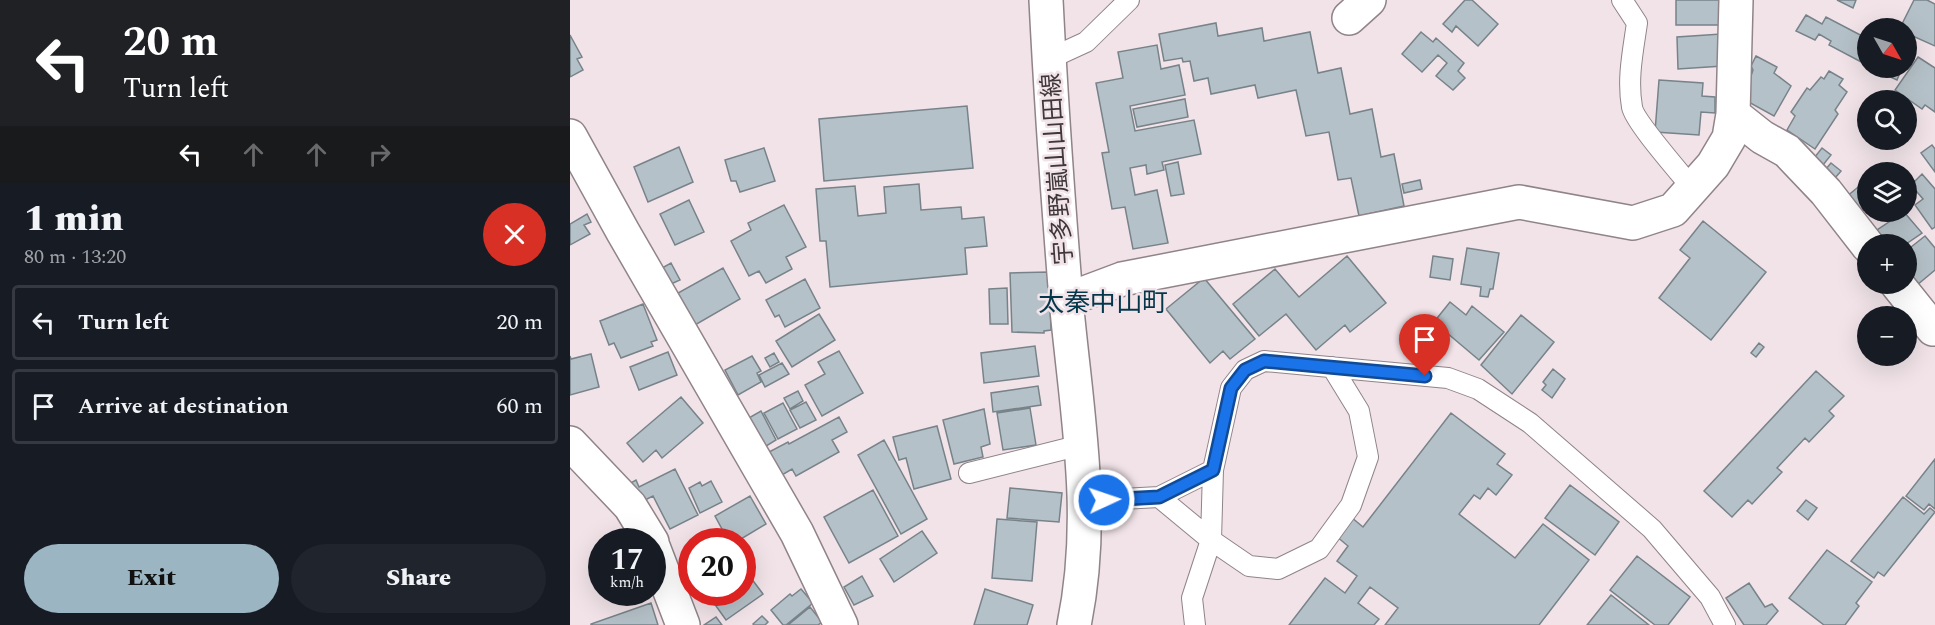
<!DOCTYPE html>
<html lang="en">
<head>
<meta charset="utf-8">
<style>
  body { margin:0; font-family:Spectral,"Noto Sans JP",serif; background:#20242c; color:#f1f3f6; height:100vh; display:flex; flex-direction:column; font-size:22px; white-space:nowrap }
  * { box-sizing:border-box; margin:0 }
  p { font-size:20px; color:#9ea1a6 }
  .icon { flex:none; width:33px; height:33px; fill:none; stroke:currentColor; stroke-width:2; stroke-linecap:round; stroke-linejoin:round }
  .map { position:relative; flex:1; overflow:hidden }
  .details { display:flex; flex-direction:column; background:#171b24; width:570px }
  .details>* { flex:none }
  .guide { background:#202124; color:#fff; overflow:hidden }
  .needle { width:39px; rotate:129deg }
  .tools { position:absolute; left:1287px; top:18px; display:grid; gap:12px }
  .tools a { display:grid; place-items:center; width:60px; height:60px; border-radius:50%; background:#171b24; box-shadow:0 6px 24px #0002; font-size:30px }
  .speed { position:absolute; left:18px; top:528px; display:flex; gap:12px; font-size:30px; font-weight:700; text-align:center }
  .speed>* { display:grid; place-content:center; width:78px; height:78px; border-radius:50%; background:#171b24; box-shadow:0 6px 24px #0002; line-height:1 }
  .speed small { font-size:15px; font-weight:400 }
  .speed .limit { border:9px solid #d22; background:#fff; color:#111 }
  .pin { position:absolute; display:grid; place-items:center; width:51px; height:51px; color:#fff; margin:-62px -26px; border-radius:50% 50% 50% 0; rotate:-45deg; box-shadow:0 0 6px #0007 }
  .pin .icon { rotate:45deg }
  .me { position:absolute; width:66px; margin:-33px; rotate:87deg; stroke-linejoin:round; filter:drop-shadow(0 0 4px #0008) }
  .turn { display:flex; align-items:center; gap:21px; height:126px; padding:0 24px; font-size:27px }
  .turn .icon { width:78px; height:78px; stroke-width:2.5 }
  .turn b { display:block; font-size:42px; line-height:51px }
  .lanes { display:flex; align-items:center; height:57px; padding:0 24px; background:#0003; justify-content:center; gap:30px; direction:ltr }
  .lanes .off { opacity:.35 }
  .round { display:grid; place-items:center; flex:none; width:63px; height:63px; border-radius:32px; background:#20242c }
  .headline { display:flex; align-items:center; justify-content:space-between; height:102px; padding:0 24px }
  h1 { font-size:36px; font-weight:800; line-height:45px }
  .action { display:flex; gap:12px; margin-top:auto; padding:12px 24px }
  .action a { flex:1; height:69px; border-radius:36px; background:#9bb5c2; color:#111; font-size:24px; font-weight:800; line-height:69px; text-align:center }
  .action a+a { background:#20242c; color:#f1f3f6 }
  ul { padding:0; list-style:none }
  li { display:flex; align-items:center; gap:18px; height:75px; margin:0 12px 9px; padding:0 12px; border:3px solid #363941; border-radius:6px }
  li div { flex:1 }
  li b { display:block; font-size:22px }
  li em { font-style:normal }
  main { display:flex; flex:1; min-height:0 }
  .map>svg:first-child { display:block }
</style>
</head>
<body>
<main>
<section class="details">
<div class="guide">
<div class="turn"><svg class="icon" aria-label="left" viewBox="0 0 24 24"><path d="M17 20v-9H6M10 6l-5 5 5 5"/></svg><div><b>20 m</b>Turn left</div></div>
<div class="lanes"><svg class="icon" aria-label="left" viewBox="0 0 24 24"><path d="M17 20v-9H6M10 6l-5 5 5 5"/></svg><svg class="icon off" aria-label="ahead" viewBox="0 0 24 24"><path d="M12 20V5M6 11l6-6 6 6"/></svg><svg class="icon off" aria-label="ahead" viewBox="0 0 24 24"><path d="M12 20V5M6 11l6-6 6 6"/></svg><svg class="icon off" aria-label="right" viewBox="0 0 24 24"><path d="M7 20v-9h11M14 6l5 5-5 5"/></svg></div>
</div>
<div class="headline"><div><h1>1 min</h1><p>80 m · 13:20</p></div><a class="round" style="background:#d93025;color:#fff"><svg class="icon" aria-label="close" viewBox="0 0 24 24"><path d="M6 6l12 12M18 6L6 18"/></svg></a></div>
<ul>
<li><svg class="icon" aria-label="left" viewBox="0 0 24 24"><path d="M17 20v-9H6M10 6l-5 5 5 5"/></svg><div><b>Turn left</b></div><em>20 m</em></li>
<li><svg class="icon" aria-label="arrive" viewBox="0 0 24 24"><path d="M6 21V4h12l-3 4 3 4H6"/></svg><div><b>Arrive at destination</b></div><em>60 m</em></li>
</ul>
<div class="action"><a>Exit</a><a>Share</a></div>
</section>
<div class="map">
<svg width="1365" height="625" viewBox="0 0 1365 625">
  <rect width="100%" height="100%" fill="#f1e3e8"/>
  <path fill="#b5c1c8" stroke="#778389" stroke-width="1.5" d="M 895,0 L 902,0 L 928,24 L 908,46 L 886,26 L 882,32 L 873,24 Z
    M 1106,0 L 1155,0 L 1154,25 L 1106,25 Z
    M 1267,0 L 1286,0 L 1283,8 Z
    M 1344,0 L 1357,0 L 1365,4 L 1365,46 L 1336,33 L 1336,28 L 1330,28 Z
    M 1236,15 L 1252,24 L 1256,17 L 1298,39 L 1298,59 L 1295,64 L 1259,45 L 1261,41 L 1249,34 L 1245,40 L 1226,31 Z
    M 646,23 L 648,36 L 692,28 L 694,41 L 740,32 L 748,73 L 771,68 L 780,114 L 802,109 L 811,157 L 824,154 L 834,206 L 789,216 L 781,178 L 768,180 L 759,132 L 736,136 L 726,90 L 688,98 L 685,85 L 641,94 L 638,78 L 624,81 L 620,61 L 613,62 L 612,58 L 594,61 L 589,34 Z
    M 851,32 L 863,42 L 866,38 L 894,63 L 888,71 L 895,78 L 883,90 L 866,76 L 877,63 L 868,55 L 852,72 L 832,54 Z
    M 1151,34 L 1153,66 L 1108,69 L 1107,37 Z
    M 0,35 L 12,57 L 7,59 L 13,70 L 0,77 Z
    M 587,45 L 591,69 L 609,65 L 615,95 L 560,106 L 565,131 L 624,120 L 631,154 L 592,162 L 594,170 L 577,174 L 576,165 L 560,168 L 565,195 L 587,190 L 598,243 L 563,249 L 555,207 L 542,209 L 532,153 L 539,152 L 526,83 L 553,78 L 548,52 Z
    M 1186,56 L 1207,67 L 1204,73 L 1221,86 L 1204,116 L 1173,99 L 1183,70 L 1181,66 Z
    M 1348,57 L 1365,68 L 1365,112 L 1355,105 L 1352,109 L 1325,90 Z
    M 1309,68 L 1332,68 L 1327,80 L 1307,71 Z
    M 1259,71 L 1273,79 L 1269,85 L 1277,92 L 1265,110 L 1268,114 L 1245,149 L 1217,130 L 1225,116 L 1221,112 L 1237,88 L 1240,90 L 1251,77 L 1254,79 Z
    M 1089,80 L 1133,83 L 1132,96 L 1145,97 L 1145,113 L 1131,112 L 1129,135 L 1085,132 Z
    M 615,99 L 618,117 L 567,127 L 563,109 Z
    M 397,106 L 403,168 L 254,181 L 249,119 Z
    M 1362,145 L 1365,149 L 1365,172 L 1351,153 Z
    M 109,147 L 123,182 L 78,202 L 64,167 Z
    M 194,148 L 205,181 L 170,192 L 166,181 L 161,181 L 155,160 Z
    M 1252,148 L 1261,155 L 1253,165 L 1244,158 Z
    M 608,162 L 614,194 L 601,196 L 595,165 Z
    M 1261,163 L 1271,171 L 1265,178 L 1255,170 Z
    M 1352,174 L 1365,189 L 1365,227 L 1362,229 L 1345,205 L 1353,199 L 1341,185 Z
    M 1298,179 L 1298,207 L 1289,213 L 1276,197 Z
    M 850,180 L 852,189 L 834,193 L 832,184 Z
    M 349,184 L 351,210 L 391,207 L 392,219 L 414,217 L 417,246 L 395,248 L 397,274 L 260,287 L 256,241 L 250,241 L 246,189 L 285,186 L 288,216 L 316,213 L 314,187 Z
    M 119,200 L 134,232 L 105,245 L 90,214 Z
    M 214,205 L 236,247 L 216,257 L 222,269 L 196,283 L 189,271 L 179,276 L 161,241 L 181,230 L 178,223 Z
    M 1301,212 L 1319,212 L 1308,220 Z
    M 1334,212 L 1352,233 L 1336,244 L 1324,244 L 1322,242 L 1313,244 L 1304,232 Z
    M 17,214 L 21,222 L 14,225 L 20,234 L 0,245 L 0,224 Z
    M 1133,221 L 1196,272 L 1141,340 L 1089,298 L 1120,258 L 1110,250 Z
    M 1355,236 L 1365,248 L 1365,270 L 1347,285 L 1336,272 L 1336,251 Z
    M 897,248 L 929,253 L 923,289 L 920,289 L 918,297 L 910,296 L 911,287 L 891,284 Z
    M 777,256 L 816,303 L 780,332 L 775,325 L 746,350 L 716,314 L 689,336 L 663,304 L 705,269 L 729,297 Z
    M 863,256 L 883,259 L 880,280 L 860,277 Z
    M 101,263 L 110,280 L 101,284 L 92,268 Z
    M 153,268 L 170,299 L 125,325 L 108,293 Z
    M 479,272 L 481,330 L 474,331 L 474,333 L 442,332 L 440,273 Z
    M 634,278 L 685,339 L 660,359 L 653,351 L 640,363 L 596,309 Z
    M 235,279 L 250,308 L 215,327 L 209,315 L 205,317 L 196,300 Z
    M 437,288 L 438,324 L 420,324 L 419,289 Z
    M 880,302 L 896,315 L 902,306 L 934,332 L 909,360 L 864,322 Z
    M 73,304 L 87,340 L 81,342 L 83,346 L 51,358 L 44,343 L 39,345 L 30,321 Z
    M 249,314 L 265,340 L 222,367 L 206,341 Z
    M 951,315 L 984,342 L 942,394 L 911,365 Z
    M 1189,343 L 1194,347 L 1186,357 L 1181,353 Z
    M 465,346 L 469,376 L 414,383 L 411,353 Z
    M 269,351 L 293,393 L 252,416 L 235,385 L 255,374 L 248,362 Z
    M 98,352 L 107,375 L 69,390 L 60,367 Z
    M 204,353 L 209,362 L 200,367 L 195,358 Z
    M 21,354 L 29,387 L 0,395 L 0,356 L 1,359 Z
    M 182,356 L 191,371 L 187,373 L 191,382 L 168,395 L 155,370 Z
    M 212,363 L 219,374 L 195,387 L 189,375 Z
    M 983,369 L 995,379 L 982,398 L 972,390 L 976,385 L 973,382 Z
    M 1246,371 L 1274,396 L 1259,411 L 1264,416 L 1239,442 L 1235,438 L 1207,468 L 1212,472 L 1182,504 L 1178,500 L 1162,517 L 1134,491 Z
    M 468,386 L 471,405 L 423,412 L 421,393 Z
    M 228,391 L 233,401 L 220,409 L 214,398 Z
    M 111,397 L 133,423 L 92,458 L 86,450 L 73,462 L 57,443 Z
    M 236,402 L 246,420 L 230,428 L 220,410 Z
    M 213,403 L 227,429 L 208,439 L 194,413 Z
    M 460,408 L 466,445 L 433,450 L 427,413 Z
    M 414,409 L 420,444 L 411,447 L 413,457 L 384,464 L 373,420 Z
    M 191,411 L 206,440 L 193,448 L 177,419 Z
    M 881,413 L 935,454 L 927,464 L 942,475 L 926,495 L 918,488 L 910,499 L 904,495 L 889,514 L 945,558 L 973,524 L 1019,560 L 969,625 L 815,625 L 828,608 L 800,587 L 788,603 L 809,619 L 804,625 L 719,625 L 755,578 L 775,593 L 787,576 L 767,561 L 778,546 L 766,536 L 781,517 L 793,527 Z
    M 269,417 L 277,432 L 262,440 L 269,452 L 226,476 L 222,469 L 212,475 L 199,452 L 218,442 L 219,444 Z
    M 367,426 L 381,479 L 344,489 L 336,458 L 329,460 L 323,437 Z
    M 314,440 L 357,519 L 331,534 L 288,455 Z
    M 1365,459 L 1365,509 L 1359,504 L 1354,510 L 1336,496 Z
    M 105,469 L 128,515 L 100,529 L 83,496 L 67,504 L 57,485 L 66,480 L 69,487 Z
    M 141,481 L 152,502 L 130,513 L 119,488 L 130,482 L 132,486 Z
    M 1000,485 L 1049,522 L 1025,555 L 975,518 Z
    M 440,488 L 492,493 L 489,522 L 437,518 Z
    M 303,490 L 328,536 L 279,563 L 254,517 Z
    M 180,496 L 196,524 L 166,542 L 159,542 L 145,516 Z
    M 1333,497 L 1354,514 L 1360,508 L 1365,512 L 1314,576 L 1308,572 L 1304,578 L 1281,561 Z
    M 1236,500 L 1247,508 L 1238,520 L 1227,511 Z
    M 427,519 L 467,522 L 462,581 L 422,578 Z
    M 352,531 L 367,553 L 324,582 L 310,559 Z
    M 1257,550 L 1302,582 L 1286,603 L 1289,606 L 1275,625 L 1254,625 L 1219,598 Z
    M 1067,556 L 1120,597 L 1098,625 L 1085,625 L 1040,590 Z
    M 172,566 L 193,594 L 156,620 L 136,592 L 172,592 Z
    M 292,576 L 303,596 L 284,605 L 274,587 Z
    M 1179,583 L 1195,607 L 1202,604 L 1208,611 L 1196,625 L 1174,625 L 1156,598 Z
    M 231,589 L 243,603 L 216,625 L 213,625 L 201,610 L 220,594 L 222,596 Z
    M 415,589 L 463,605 L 457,625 L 404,625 Z
    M 1041,595 L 1079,625 L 1017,625 Z
    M 81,603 L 88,625 L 21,625 L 21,624 Z
    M 240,607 L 252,622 L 248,625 L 218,625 Z
    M 192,616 L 198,622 L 195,625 L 184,625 L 183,624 Z
    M 146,617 L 152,625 L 134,625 Z"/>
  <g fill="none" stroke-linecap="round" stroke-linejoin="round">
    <g stroke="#908488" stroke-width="22">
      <path id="lane" d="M 1052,0 L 1067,23 C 1063,51 1057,79 1062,107 C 1064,121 1112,175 1123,189
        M 479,59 L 516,42 L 559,0
        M 399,473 L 511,445
        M 589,497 L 641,540 L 679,566 L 708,569 L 749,549 L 781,505 L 798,457 L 789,411 L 762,367
        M 515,501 L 589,497 L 643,470
        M 625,625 L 622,598 L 641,540 L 643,470 L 661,388 L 675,370 L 694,361 L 878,378 L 908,389 L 960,423 L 1082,529 L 1140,597 L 1155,625"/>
    </g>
    <g stroke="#908488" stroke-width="36">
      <path id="street" d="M 779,18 L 799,0
        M 1163,114 L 1192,137 L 1217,151 L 1256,192 L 1298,246
        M 0,136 L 53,232 L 227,533 L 271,625
        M 1327,284 L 1363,329 L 1365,323
        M 496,300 L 552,279 L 949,202 L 1063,223 L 1103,210 L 1143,165 L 1159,138 L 1163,114 L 1166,0
        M 0,443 L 60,506 L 82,542
        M 82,544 L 113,625"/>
    </g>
    <g stroke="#908488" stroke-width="36">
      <path id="primary" d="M 476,0 C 481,100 488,200 496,299 C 506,410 527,514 504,625"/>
    </g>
    <use href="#lane" stroke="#fff" stroke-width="20"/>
    <use href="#street" stroke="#fff" stroke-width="33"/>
    <use href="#primary" stroke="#fff" stroke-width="33"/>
  </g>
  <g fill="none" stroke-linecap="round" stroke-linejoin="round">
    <g stroke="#114b97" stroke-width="15">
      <path id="route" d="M 534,500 L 589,497 L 643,470 L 661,388 L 675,370 L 694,361 L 855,376"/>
    </g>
    <use href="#route" stroke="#1a73e8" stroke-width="10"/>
  </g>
  <g text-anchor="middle" stroke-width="5" stroke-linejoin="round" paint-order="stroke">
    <g font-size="24" fill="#3e383a" stroke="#f1e3e8">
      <text transform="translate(487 169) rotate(-94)" y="8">宇多野嵐山山田線</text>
    </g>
    <g font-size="26" fill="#05374b" stroke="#f1e3e8">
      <text x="533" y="311">太秦中山町</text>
    </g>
  </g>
</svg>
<div class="tools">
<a><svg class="needle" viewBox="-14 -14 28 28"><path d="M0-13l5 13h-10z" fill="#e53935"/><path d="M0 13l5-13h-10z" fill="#9ea1a6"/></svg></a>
<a><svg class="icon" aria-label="search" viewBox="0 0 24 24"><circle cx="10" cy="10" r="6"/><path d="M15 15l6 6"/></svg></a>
<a><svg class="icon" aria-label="layers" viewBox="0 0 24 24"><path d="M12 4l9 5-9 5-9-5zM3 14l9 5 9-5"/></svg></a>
<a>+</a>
<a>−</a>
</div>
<div class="speed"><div>17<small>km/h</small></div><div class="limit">20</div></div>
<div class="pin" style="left:855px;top:376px;background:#d93025"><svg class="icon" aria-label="arrive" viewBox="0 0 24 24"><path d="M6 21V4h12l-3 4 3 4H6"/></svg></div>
<svg class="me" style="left:534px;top:500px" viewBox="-20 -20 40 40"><circle r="17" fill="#1a73e8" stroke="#fff" stroke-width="3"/><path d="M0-11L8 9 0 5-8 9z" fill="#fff"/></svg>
</div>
</main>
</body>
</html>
